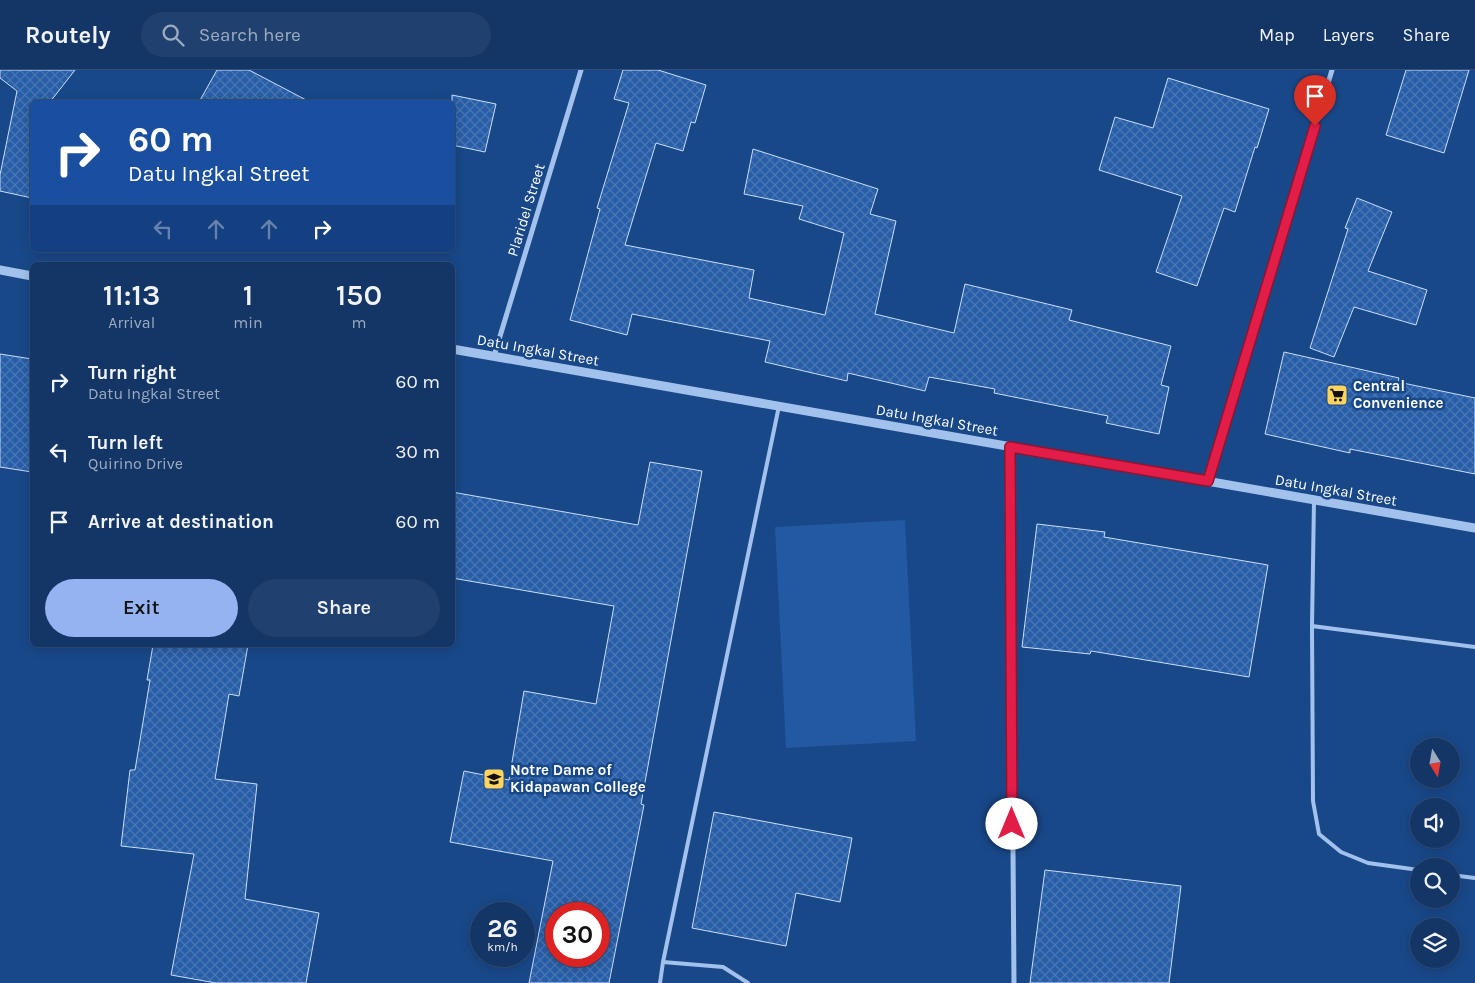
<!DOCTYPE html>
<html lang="en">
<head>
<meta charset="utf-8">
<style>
  body { margin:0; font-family:Karla,sans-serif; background:#204170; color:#f1f3f6; height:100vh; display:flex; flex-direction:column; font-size:19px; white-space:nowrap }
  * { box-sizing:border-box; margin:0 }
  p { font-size:16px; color:#9dabc0 }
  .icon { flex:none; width:28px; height:28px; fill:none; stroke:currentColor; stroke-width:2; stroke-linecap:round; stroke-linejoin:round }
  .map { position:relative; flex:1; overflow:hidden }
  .drawer { position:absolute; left:30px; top:192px; width:425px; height:385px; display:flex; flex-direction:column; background:#133667; border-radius:8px; box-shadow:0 2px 12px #0003,0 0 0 1px #32507b }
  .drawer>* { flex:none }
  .top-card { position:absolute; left:30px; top:30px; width:425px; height:152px; border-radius:8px; box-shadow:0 2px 12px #0003,0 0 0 1px #32507b; background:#1a4fa0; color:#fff; overflow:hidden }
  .needle { width:32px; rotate:169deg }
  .fabs { position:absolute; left:1410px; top:668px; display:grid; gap:10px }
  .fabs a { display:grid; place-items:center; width:50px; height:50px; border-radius:50%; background:#133667; box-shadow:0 2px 12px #0003,0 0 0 1px #32507b; font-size:25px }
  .speed { position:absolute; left:470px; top:832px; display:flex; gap:10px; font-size:25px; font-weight:700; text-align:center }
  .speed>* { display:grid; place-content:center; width:65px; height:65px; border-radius:50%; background:#133667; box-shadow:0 2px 12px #0003,0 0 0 1px #32507b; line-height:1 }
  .speed small { font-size:12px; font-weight:400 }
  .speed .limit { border:8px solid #d22; background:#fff; color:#111 }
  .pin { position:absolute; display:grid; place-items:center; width:42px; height:42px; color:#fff; margin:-51px -21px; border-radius:50% 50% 50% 0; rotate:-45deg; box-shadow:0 0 5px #0007 }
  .pin .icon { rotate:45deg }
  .me { position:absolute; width:55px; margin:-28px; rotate:0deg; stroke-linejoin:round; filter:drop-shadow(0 0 4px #0008) }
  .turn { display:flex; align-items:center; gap:18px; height:105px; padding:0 15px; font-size:22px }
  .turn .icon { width:65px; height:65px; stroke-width:2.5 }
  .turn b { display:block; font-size:35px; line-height:42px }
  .lanes { display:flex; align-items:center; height:48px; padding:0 15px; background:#0003; justify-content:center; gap:25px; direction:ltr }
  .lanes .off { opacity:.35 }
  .eta { display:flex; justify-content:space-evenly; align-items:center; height:85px; text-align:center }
  .eta b { font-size:30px; font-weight:600; line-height:35px }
  .button { display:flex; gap:10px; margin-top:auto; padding:10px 15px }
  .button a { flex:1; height:58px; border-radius:30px; background:#95b2f1; color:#111; font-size:20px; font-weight:600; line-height:58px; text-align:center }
  .button a+a { background:#204170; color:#f1f3f6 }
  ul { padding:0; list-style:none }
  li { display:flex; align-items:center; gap:15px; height:70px; padding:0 15px }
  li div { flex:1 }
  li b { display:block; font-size:19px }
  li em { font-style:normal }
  header { display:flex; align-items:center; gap:30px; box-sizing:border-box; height:70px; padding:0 25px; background:#133667; border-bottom:1px solid #32507b }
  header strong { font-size:24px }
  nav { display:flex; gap:28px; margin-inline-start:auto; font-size:18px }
  .search { width:350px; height:45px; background:#204170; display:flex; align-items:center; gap:12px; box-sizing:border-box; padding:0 18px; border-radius:28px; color:#9dabc0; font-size:19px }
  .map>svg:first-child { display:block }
</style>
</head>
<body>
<header>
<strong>Routely</strong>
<div class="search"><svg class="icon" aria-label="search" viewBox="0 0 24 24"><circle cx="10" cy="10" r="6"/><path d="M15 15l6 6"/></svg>Search here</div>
<nav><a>Map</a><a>Layers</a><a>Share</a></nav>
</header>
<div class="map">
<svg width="1475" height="913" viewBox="0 0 1475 913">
  <defs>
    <pattern id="building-cross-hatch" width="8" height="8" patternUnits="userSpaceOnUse" patternTransform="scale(1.25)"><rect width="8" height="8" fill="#285ea7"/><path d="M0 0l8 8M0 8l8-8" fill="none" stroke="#4876b4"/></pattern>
  </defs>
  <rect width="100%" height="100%" fill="#194889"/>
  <path fill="#2259a2" d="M 905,450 L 916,671 L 786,678 L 775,457 Z"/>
  <path fill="url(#building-cross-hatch)" stroke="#c8ddf9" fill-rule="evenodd" d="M 0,0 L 75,0 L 50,32 L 32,32 L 32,128 L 0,121 L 0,105 L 17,21 L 0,8 Z
    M 217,0 L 249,0 L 310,32 L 199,32 Z
    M 623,0 L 658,0 L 706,15 L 695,53 L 691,52 L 683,81 L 656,73 L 625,175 L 754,200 L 749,228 L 825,245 L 844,163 L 799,149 L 803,136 L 744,124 L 753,79 L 878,119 L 870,144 L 896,151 L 875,244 L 954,263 L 965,214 L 1072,240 L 1069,250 L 1171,276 L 1161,315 L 1169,317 L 1159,364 L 1106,353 L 1108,346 L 994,323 L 995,319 L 929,307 L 925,321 L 848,303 L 847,311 L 765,292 L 770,271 L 632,244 L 627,265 L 570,250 L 600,139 L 597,138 L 629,33 L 614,29 Z
    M 1406,0 L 1469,0 L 1444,83 L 1386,65 Z
    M 1168,8 L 1269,39 L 1257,78 L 1255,77 L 1235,142 L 1224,138 L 1197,216 L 1156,202 L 1182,126 L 1099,100 L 1115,47 L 1153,58 Z
    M 452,25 L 496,34 L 485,82 L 452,75 Z
    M 1357,128 L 1392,142 L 1368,201 L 1427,220 L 1416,255 L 1354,237 L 1334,287 L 1310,278 L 1348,159 L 1345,158 Z
    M 1284,282 L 1399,308 L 1398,312 L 1475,328 L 1475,404 L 1350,379 L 1350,383 L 1265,364 Z
    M 0,284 L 32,289 L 32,402 L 0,397 Z
    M 650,392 L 702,401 L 641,734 L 644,735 L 609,913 L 529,913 L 553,791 L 450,772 L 464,701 L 509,710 L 524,621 L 596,634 L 614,536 L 452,508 L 452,422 L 638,455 ZM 556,844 L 599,844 L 599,886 L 556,886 Z
    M 1037,454 L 1105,462 L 1104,467 L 1268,495 L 1249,607 L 1091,581 L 1090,584 L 1022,577 Z
    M 153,575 L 248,575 L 239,626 L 229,624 L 215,709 L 257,714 L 245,829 L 319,843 L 306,913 L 216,913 L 171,905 L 194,784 L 121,776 L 130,700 L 135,700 L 150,610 L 147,610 Z
    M 714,742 L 852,768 L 840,832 L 796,823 L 786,876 L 692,858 Z
    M 1045,800 L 1181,816 L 1169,913 L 1030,913 Z"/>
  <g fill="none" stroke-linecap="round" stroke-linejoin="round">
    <path stroke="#a2c2ed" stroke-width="4" d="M 1314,430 L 1312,556 L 1313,731 L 1319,764 L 1341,782 L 1368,793 L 1419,800
      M 1312,556 L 1475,577
      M 1451,805 L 1475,808
      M 663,892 L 723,897 L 748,913
      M 660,913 L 663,892 L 779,336"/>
    <path stroke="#a2c2ed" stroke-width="5" d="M 494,286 L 581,0
      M 1010,377 L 1014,913
      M 1208,411 L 1332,0"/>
    <path stroke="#a2c2ed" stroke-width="9" d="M 0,200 L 32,206
      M 452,279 L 1475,458"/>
  </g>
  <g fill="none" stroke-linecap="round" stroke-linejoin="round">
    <g stroke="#92132f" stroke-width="12">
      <path id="route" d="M 1012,754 L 1010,377 L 1208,411 L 1315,56"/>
    </g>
    <use href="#route" stroke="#e11d48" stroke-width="9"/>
  </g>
  <defs>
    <g id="supermarket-square" transform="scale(1.125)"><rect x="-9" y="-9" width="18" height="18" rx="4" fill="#ffd45e" stroke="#194889"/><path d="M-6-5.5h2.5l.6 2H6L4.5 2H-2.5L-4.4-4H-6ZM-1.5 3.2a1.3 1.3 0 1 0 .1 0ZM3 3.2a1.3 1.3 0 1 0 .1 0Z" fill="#111"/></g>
    <g id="university-square" transform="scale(1.125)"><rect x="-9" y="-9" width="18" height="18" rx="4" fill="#ffd45e" stroke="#194889"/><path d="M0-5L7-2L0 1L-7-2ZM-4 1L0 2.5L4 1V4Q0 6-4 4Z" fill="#111"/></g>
  </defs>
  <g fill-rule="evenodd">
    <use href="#supermarket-square" x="1337" y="325"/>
    <use href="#university-square" x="494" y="709"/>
  </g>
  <g text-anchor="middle" stroke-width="5" stroke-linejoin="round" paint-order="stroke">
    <g font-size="15" fill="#fff" stroke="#194889">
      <text transform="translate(526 140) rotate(-73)" y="5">Plaridel Street</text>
      <text transform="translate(538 280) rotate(10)" y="5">Datu Ingkal Street</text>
      <text transform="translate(937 350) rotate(10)" y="5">Datu Ingkal Street</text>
      <text transform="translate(1336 420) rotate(10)" y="5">Datu Ingkal Street</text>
    </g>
    <g font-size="15" font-weight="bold" fill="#fff" stroke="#194889" text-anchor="start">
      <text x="1353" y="321">Central<tspan x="1353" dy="17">Convenience</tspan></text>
      <text x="510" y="705">Notre Dame of<tspan x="510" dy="17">Kidapawan College</tspan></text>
    </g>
  </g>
</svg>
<div class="fabs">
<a><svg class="needle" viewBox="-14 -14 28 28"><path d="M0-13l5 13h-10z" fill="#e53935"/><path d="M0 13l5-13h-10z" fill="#9dabc0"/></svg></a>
<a><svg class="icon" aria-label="sound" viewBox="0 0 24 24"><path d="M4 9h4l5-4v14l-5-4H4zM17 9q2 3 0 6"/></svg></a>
<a><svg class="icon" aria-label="search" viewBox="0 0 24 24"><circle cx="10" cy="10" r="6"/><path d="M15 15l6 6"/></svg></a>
<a><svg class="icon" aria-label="layers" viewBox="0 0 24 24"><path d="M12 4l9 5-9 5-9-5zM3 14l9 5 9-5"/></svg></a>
</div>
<div class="speed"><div>26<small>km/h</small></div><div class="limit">30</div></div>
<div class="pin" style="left:1315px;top:56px;background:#d93025"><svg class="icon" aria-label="arrive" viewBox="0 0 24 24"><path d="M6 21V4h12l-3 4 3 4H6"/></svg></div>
<svg class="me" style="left:1012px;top:754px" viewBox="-20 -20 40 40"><circle r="19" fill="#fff"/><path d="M0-13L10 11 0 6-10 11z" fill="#e11d48"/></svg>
<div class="top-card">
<div class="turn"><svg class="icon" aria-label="right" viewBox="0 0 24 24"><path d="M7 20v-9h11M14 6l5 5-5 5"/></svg><div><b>60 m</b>Datu Ingkal Street</div></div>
<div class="lanes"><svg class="icon off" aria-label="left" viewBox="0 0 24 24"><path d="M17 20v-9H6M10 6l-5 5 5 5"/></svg><svg class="icon off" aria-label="ahead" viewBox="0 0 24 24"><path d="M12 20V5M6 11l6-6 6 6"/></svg><svg class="icon off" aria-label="ahead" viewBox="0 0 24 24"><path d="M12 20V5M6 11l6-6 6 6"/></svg><svg class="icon" aria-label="right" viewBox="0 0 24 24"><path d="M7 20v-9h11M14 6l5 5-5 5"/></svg></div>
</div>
<section class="drawer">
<div class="eta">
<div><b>11:13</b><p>Arrival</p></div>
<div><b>1</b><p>min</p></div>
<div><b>150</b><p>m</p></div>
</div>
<ul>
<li><svg class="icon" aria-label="right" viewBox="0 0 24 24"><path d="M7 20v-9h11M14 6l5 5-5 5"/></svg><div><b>Turn right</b><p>Datu Ingkal Street</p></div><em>60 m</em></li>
<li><svg class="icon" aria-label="left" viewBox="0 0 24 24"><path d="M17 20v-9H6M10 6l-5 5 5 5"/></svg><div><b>Turn left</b><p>Quirino Drive</p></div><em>30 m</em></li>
<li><svg class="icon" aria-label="arrive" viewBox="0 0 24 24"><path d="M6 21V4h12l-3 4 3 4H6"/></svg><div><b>Arrive at destination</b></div><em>60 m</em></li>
</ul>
<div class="button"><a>Exit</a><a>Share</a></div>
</section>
</div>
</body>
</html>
